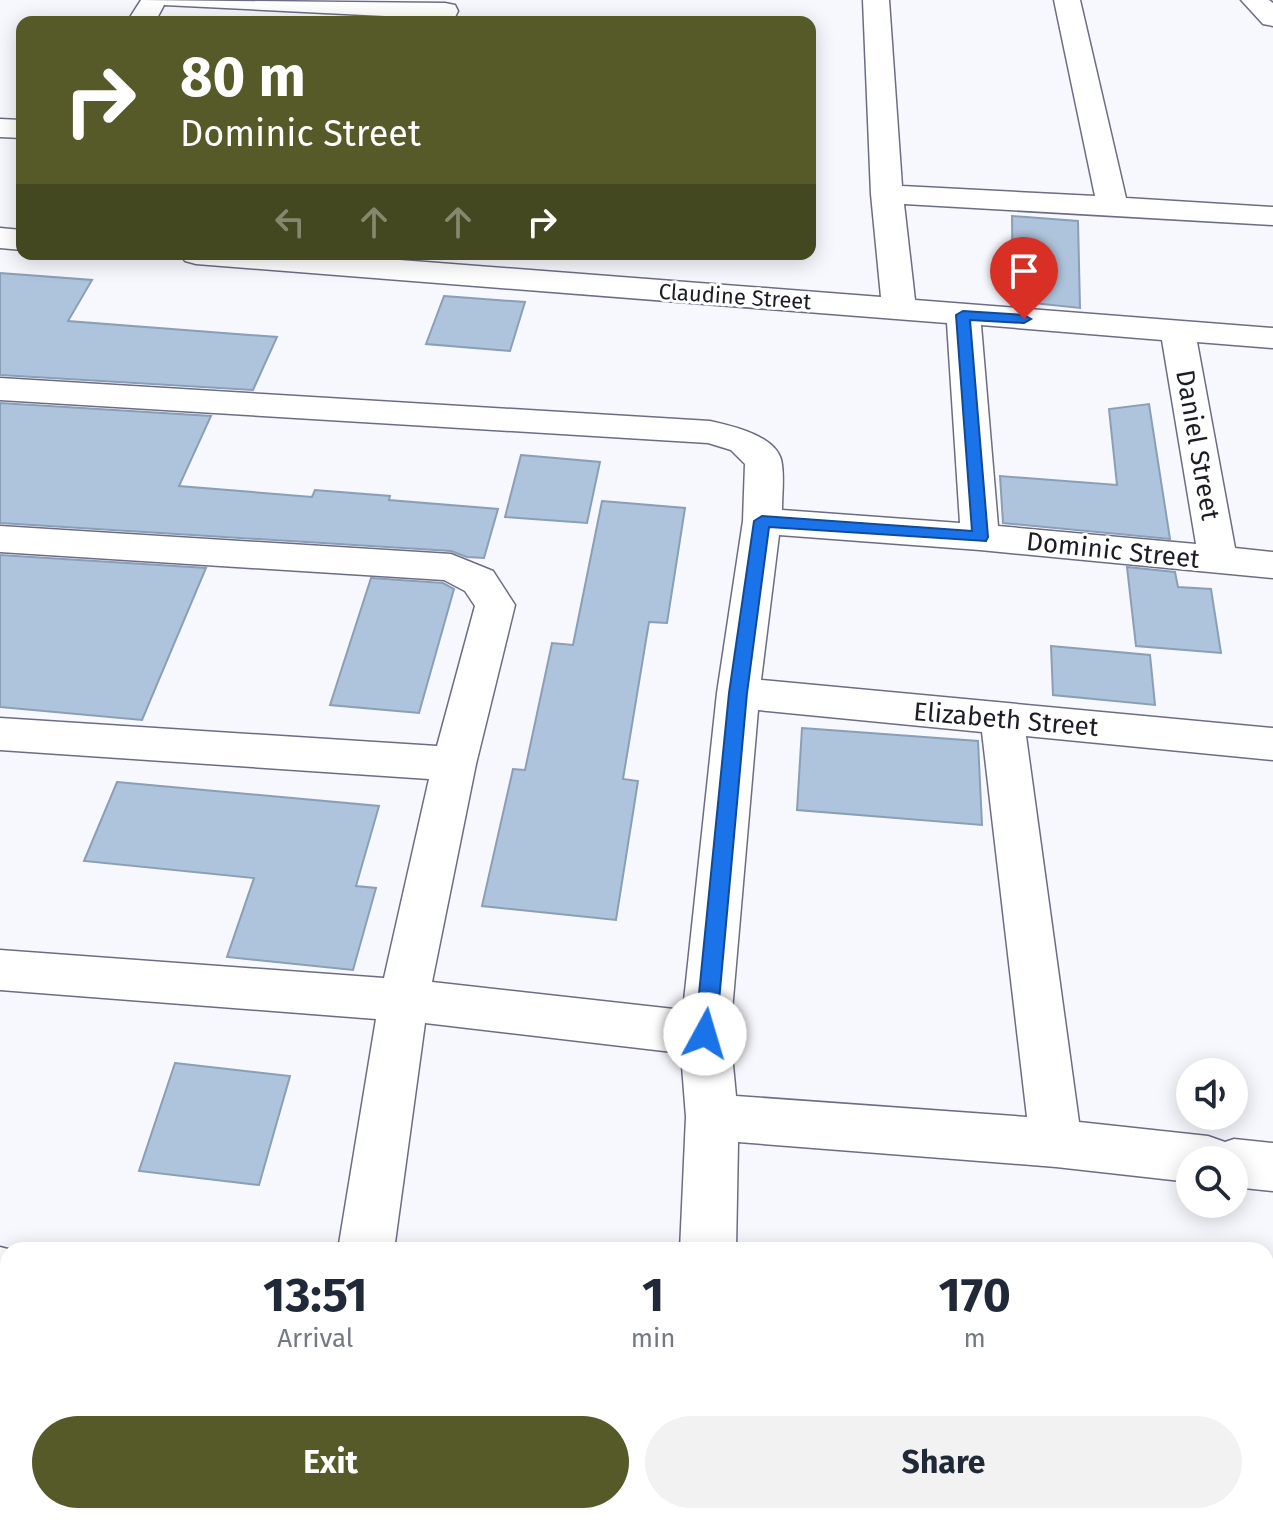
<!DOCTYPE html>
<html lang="en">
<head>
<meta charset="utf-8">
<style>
  body { margin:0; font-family:"Fira Sans",sans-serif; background:#f2f2f3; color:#1f2937; height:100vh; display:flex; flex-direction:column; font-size:30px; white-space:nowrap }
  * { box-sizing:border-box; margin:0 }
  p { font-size:26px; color:#747a83 }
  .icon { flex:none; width:44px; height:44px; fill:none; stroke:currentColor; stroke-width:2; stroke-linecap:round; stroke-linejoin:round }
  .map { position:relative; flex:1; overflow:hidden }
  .details { position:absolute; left:0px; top:1242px; width:1274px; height:282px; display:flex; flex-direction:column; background:#fff; border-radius:24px 24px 0 0; box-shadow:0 4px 20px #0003 }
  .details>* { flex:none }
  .hud { position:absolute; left:16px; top:16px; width:800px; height:244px; border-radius:16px; box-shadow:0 4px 20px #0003; background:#565a28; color:#fff; overflow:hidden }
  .buttons { position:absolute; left:1176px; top:1058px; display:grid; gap:16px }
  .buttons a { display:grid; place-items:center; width:72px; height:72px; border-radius:50%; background:#fff; box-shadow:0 4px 20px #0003; font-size:40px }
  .pin { position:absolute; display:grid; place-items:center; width:68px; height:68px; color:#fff; margin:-82px -34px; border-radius:50% 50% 50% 0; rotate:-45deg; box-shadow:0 0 8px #0007 }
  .pin .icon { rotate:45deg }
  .me { position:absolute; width:88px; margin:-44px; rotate:6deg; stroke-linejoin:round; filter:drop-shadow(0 0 6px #0008) }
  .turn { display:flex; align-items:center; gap:28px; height:168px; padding:0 32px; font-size:36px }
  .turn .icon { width:104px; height:104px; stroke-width:2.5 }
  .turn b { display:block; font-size:56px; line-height:68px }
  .lanes { display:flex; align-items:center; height:76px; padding:0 32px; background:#0003; justify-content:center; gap:40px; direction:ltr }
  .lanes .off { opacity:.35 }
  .eta { display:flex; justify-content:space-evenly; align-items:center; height:136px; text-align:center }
  .eta b { font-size:48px; font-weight:700; line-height:56px }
  .cta { display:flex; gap:16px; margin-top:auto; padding:16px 32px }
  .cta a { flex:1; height:92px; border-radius:48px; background:#565a28; color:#fff; font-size:32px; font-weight:700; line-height:92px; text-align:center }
  .cta a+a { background:#f2f2f3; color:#1f2937 }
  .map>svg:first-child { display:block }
</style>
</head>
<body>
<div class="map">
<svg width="1273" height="1523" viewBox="0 0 1273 1523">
  <rect width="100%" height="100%" fill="#f7f7fe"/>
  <path fill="#aec4dc" stroke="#8a9fb6" stroke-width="2" d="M 1012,216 L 1078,221 L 1080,308 L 1013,301 Z
    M 0,273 L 92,280 L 68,321 L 277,337 L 253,390 L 0,375 Z
    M 444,296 L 525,302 L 510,351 L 426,344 Z
    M 0,403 L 211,416 L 179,486 L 312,497 L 315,490 L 390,496 L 389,500 L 498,509 L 484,558 L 467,557 L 451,551 L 0,523 Z
    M 1149,404 L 1170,539 L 1003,523 L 1000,476 L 1117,485 L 1109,409 Z
    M 521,455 L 600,462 L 587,523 L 505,517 Z
    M 602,501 L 685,508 L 667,623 L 649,622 L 623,779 L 638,781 L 616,920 L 482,906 L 513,769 L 525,770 L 552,643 L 573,645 Z
    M 0,555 L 206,568 L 142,720 L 0,707 Z
    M 1127,567 L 1175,572 L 1178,587 L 1211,589 L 1221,653 L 1136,646 Z
    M 371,578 L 443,583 L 454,589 L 419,713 L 330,705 Z
    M 1051,646 L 1150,655 L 1155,705 L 1053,695 Z
    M 802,728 L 978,741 L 982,825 L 797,810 Z
    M 117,782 L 379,806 L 356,886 L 376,888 L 353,970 L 227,957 L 254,878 L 84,861 Z
    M 175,1063 L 290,1076 L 259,1185 L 139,1171 Z"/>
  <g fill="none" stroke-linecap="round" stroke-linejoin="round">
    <g stroke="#6c6c87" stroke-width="3">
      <path id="street" d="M 141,0 L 445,3 L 455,5 L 458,11 L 455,17 L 445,19 L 164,5 L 155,22 L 127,22 Z
        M 863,0 L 889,0 L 902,186 L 1095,196 L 1054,0 L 1080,0 L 1126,198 L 1273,207 L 1273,225 L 904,204 L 915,300 L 1273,328 L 1273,348 L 1197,342 L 1235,548 L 1273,552 L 1273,578 L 980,550 L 779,535 L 761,680 L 1273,728 L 1273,760 L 1026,736 L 1079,1122 L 1208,1136 L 1225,1142 L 1234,1139 L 1273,1143 L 1273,1191 L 1234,1187 L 1234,1160 L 1190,1160 L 1190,1182 L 1056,1167 L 738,1142 L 736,1250 L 680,1250 L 686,1117 L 681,1053 L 425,1023 L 394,1250 L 338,1250 L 376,1019 L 0,990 L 0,950 L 384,978 L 429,779 L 0,750 L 0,718 L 437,746 L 475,606 L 465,591 L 444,580 L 0,552 L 0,526 L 451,554 L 493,571 L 515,605 L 476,764 L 432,982 L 683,1010 L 717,693 L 743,521 L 745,464 L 731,450 L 708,443 L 0,400 L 0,378 L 710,421 C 732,426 780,436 782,465 C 784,479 782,495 782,510 L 960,523 L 947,323 L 196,264 L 185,261 L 180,254 L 322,254 L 881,297 L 871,194 ZM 981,325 L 1162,340 L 1196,544 L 998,526 ZM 758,710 L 982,732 L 1027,1117 L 736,1096 L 730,1034 Z
        M 1241,0 L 1269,0 L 1273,3 L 1273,26 L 1263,24 Z
        M 0,119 L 22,120 L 22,138 L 0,137 Z
        M 0,228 L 22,230 L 22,250 L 0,248 Z
        M 0,1247 L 12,1250 L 8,1250 L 8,1302 L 0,1301 Z
        M 295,1516 L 357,1516 L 355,1523 L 293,1523 Z
        M 680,1516 L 742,1516 L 741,1523 L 679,1523 Z
        M 1135,1516 L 1261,1516 L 1264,1523 L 1138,1523 Z"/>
    </g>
    <use href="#street" fill="#fff" fill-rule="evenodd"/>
  </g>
  <path fill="#1a73e8" stroke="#114b97" stroke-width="2" d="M 963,311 L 1024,315 L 1031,319 L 1024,323 L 970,320 L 988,537 L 986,541 L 769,527 L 747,693 L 716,1034 L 713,1040 L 705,1043 L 698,1040 L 695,1034 L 729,693 L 754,521 L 762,516 L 972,531 L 956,315 Z"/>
  <g text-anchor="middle" stroke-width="6" stroke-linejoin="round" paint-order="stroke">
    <g font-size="22" fill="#1c1c27" stroke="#fff">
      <text transform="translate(735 296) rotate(4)" y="8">Claudine Street</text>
    </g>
    <g font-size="26" fill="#1c1c27" stroke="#fff">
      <text transform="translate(1198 445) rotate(80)" y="9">Daniel Street</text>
      <text transform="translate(1113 550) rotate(6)" y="9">Dominic Street</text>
      <text transform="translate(1006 719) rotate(5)" y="9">Elizabeth Street</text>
    </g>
  </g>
</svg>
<div class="buttons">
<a><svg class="icon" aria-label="sound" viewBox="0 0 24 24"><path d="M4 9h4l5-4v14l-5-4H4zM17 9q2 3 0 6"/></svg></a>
<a><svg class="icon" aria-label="search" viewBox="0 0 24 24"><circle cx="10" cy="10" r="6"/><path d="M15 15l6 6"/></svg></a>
</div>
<div class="pin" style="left:1024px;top:319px;background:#d93025"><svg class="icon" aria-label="arrive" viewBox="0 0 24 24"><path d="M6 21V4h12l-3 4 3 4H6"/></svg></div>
<svg class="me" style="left:705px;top:1034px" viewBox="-20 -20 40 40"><circle r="19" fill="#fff"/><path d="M0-13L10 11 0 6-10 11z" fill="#1a73e8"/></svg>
<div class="hud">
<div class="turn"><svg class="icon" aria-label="right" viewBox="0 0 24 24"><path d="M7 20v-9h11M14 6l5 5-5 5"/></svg><div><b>80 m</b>Dominic Street</div></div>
<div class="lanes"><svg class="icon off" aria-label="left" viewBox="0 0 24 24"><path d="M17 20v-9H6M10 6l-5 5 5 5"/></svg><svg class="icon off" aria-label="ahead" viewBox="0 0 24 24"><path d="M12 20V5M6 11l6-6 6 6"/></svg><svg class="icon off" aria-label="ahead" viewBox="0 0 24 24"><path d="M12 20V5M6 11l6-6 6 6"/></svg><svg class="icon" aria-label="right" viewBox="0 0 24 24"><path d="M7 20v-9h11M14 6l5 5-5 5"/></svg></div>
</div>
<section class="details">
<div class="eta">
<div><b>13:51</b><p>Arrival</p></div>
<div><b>1</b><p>min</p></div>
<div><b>170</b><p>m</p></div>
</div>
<div class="cta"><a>Exit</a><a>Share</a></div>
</section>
</div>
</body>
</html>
